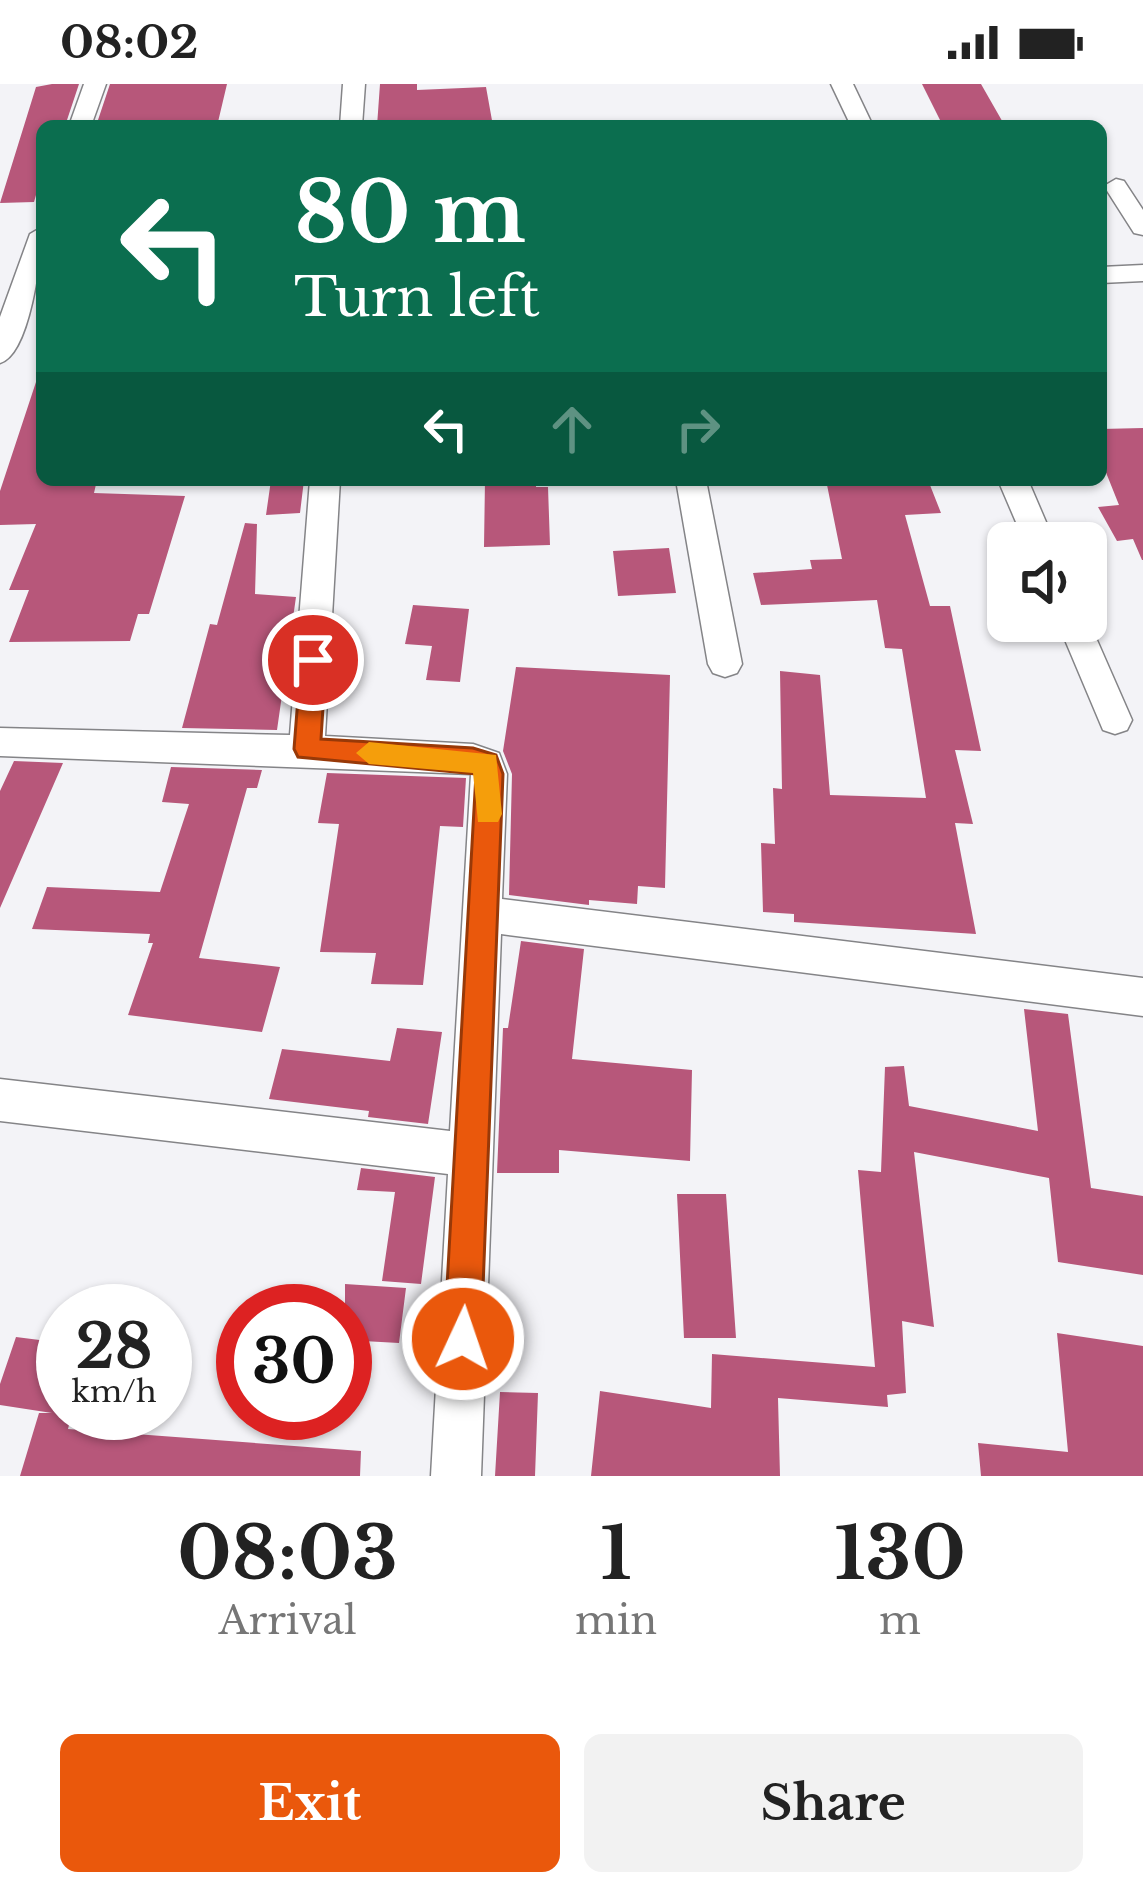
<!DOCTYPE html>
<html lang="en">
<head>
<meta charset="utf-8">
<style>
  body { margin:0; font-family:"Libre Baskerville",serif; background:#f2f2f2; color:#222; height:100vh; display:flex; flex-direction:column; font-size:45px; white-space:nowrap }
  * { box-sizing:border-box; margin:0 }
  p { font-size:39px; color:#767676 }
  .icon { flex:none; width:66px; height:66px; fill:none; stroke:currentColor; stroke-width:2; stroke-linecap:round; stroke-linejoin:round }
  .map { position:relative; height:1392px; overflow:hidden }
  .details { display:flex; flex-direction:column; background:#fff; flex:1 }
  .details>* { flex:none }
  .hud { position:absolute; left:36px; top:36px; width:1071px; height:366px; border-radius:18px; box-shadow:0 3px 9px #0004; background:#0b6e4f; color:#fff; overflow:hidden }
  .fabs { position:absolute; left:987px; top:438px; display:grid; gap:24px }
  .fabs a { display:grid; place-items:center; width:120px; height:120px; border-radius:18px; background:#fff; box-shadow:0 3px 9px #0004; font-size:60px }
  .speed { position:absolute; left:36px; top:1200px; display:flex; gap:24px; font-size:60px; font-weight:700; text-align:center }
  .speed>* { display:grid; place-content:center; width:156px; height:156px; border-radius:50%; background:#fff; box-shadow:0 3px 9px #0004; line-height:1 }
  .speed small { font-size:30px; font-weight:400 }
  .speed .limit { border:18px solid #d22; background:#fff; color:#111 }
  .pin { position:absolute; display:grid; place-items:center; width:102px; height:102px; color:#fff; margin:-51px; border:6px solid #fff; border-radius:50%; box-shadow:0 3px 12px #0007 }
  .me { position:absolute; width:132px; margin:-66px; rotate:3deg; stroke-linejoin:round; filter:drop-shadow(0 0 9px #0008) }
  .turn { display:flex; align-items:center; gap:42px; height:252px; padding:0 60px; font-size:54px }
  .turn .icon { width:156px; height:156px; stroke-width:2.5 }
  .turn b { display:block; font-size:84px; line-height:102px }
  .lanes { display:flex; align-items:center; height:114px; padding:0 60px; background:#0003; justify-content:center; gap:60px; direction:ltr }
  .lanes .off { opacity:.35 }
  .eta { display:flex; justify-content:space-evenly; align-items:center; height:204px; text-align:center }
  .eta b { font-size:72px; font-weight:700; line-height:84px }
  .action { display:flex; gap:24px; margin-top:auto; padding:24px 60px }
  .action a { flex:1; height:138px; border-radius:18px; background:#ea580c; color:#fff; font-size:48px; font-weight:700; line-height:138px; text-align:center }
  .action a+a { background:#f2f2f2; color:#222 }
  .status { display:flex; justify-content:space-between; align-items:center; height:84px; padding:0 60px; background:#fff; direction:ltr }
  .status svg { height:33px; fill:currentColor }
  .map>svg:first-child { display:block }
</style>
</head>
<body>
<div class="status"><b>08:02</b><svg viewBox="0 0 49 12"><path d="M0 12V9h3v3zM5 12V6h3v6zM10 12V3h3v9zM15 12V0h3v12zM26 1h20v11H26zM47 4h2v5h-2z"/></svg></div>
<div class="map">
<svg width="1143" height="1392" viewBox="0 0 1143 1392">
  <rect width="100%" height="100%" fill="#f3f3f7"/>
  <path fill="#b7577a" d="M 52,0 L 79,0 L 65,42 L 42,42 L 42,90 L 34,118 L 0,119 L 36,3 Z
    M 110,0 L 227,0 L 218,38 L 96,42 Z
    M 380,0 L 417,0 L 417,6 L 486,3 L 493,42 L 377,42 Z
    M 922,0 L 981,0 L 1005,42 L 943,42 Z
    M 36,298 L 42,299 L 42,396 L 97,396 L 94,409 L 185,412 L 149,530 L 138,530 L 130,557 L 9,558 L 29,506 L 9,506 L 36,440 L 0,441 L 0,407 Z
    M 1143,344 L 1143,476 L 1142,476 L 1133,455 L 1117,457 L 1098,423 L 1119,421 L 1101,376 L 1101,345 Z
    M 271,396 L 304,396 L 300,429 L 266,431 Z
    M 485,396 L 536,396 L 536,403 L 548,403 L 550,461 L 484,463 Z
    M 826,396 L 928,396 L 941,429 L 905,431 L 930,522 L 950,522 L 981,667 L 955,666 L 973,740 L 955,739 L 976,850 L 794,838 L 794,830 L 763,828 L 761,759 L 775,760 L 773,704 L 782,705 L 780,587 L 820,591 L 830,711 L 926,714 L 902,565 L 885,564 L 877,516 L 761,521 L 753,489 L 812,485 L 810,476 L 842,475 Z
    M 245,439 L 257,440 L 255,510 L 296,513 L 277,646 L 182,644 L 210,540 L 217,541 Z
    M 669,464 L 676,509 L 618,512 L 613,467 Z
    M 413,521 L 469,525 L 460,598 L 426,596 L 432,562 L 405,560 Z
    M 516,583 L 670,591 L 665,804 L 638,802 L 637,820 L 589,816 L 589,821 L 509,811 L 512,690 L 503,667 Z
    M 14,677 L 63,679 L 0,824 L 0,707 Z
    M 171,683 L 262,686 L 257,704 L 247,704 L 199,874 L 280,883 L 262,948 L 128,931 L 153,859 L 148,859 L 150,850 L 32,845 L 47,803 L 160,808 L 189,720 L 162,718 Z
    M 327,689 L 466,694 L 463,743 L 440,742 L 423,901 L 371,900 L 376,869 L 320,868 L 339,740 L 318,739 Z
    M 521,857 L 584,865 L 572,975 L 692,986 L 690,1077 L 559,1066 L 559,1089 L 497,1089 L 503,944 L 508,944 Z
    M 1024,925 L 1068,930 L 1091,1104 L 1143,1112 L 1143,1191 L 1058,1178 L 1049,1094 L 914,1068 L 934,1243 L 902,1237 L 906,1309 L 887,1311 L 888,1323 L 778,1314 L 780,1392 L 591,1392 L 600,1307 L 711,1324 L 712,1270 L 875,1283 L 858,1086 L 881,1088 L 885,983 L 904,982 L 909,1022 L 1038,1047 Z
    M 397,944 L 442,948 L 428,1040 L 368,1033 L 369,1027 L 269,1015 L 282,965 L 390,977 Z
    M 361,1084 L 435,1093 L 421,1200 L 382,1197 L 395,1108 L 357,1106 Z
    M 677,1110 L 726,1110 L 736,1254 L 684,1254 Z
    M 345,1200 L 406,1204 L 399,1259 L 345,1256 Z
    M 1057,1249 L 1143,1262 L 1143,1392 L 981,1392 L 978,1359 L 1068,1368 Z
    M 16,1253 L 63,1259 L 63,1329 L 72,1329 L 68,1345 L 361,1367 L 360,1392 L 20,1392 L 39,1329 L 52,1329 L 0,1321 L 0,1300 Z
    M 500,1308 L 538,1309 L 535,1392 L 495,1392 Z"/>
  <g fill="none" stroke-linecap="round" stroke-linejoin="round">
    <g stroke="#848487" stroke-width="3">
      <path id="street" d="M 84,0 L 106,0 L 91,42 L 69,42 Z
        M 343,0 L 365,0 L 362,42 L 340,42 Z
        M 831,0 L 853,0 L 873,42 L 851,42 Z
        M 1116,95 L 1124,97 L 1143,126 L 1143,151 L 1134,149 L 1104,102 Z
        M 42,143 C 42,171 30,271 0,279 L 0,233 L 30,150 Z
        M 1143,181 L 1143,197 L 1101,199 L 1101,183 Z
        M 310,396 L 340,396 L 325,652 L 473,660 L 499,669 L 507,690 L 502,815 L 1143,894 L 1143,932 L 501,850 L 481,1392 L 431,1392 L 448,1090 L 0,1037 L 0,995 L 450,1047 L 471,690 L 0,672 L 0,644 L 290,651 Z
        M 676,396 L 706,396 L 742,580 L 737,589 L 725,593 L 713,589 L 708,580 Z
        M 998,396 L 1028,396 L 1055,459 L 1025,459 Z
        M 1086,531 L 1132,636 L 1127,646 L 1115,650 L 1103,646 L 1057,537 L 1086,537 Z"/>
    </g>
    <use href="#street" fill="#fff" fill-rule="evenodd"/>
  </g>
  <path fill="#ea580c" stroke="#983908" stroke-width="3" d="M 313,566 L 326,576 L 321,655 L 473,664 L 496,671 L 503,690 L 481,1255 L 475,1267 L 463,1273 L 450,1267 L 444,1255 L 476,690 L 298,673 L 294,665 L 301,576 Z"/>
  <path fill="#f59e0b" d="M 369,658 L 496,671 L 502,730 L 498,738 L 478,738 L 473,689 L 369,680 L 356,669 Z"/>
</svg>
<div class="fabs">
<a><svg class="icon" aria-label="sound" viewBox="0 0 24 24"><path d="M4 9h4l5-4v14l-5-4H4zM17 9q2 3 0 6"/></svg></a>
</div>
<div class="speed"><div>28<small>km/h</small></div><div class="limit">30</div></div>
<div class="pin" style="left:313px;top:576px;background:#d93025"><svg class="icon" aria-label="arrive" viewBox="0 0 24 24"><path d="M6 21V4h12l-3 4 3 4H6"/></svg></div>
<svg class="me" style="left:463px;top:1255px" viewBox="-20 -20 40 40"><circle r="17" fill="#ea580c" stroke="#fff" stroke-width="3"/><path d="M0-11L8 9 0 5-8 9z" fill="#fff"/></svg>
<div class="hud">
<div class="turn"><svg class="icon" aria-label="left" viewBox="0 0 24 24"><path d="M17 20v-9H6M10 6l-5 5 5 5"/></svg><div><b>80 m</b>Turn left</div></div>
<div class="lanes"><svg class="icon" aria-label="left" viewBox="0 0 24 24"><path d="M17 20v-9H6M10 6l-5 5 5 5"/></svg><svg class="icon off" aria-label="ahead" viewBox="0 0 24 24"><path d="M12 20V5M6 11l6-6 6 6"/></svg><svg class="icon off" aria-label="right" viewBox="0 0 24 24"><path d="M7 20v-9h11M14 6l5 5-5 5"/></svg></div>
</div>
</div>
<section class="details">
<div class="eta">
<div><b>08:03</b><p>Arrival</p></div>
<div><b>1</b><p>min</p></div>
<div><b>130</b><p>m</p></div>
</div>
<div class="action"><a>Exit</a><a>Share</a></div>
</section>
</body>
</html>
